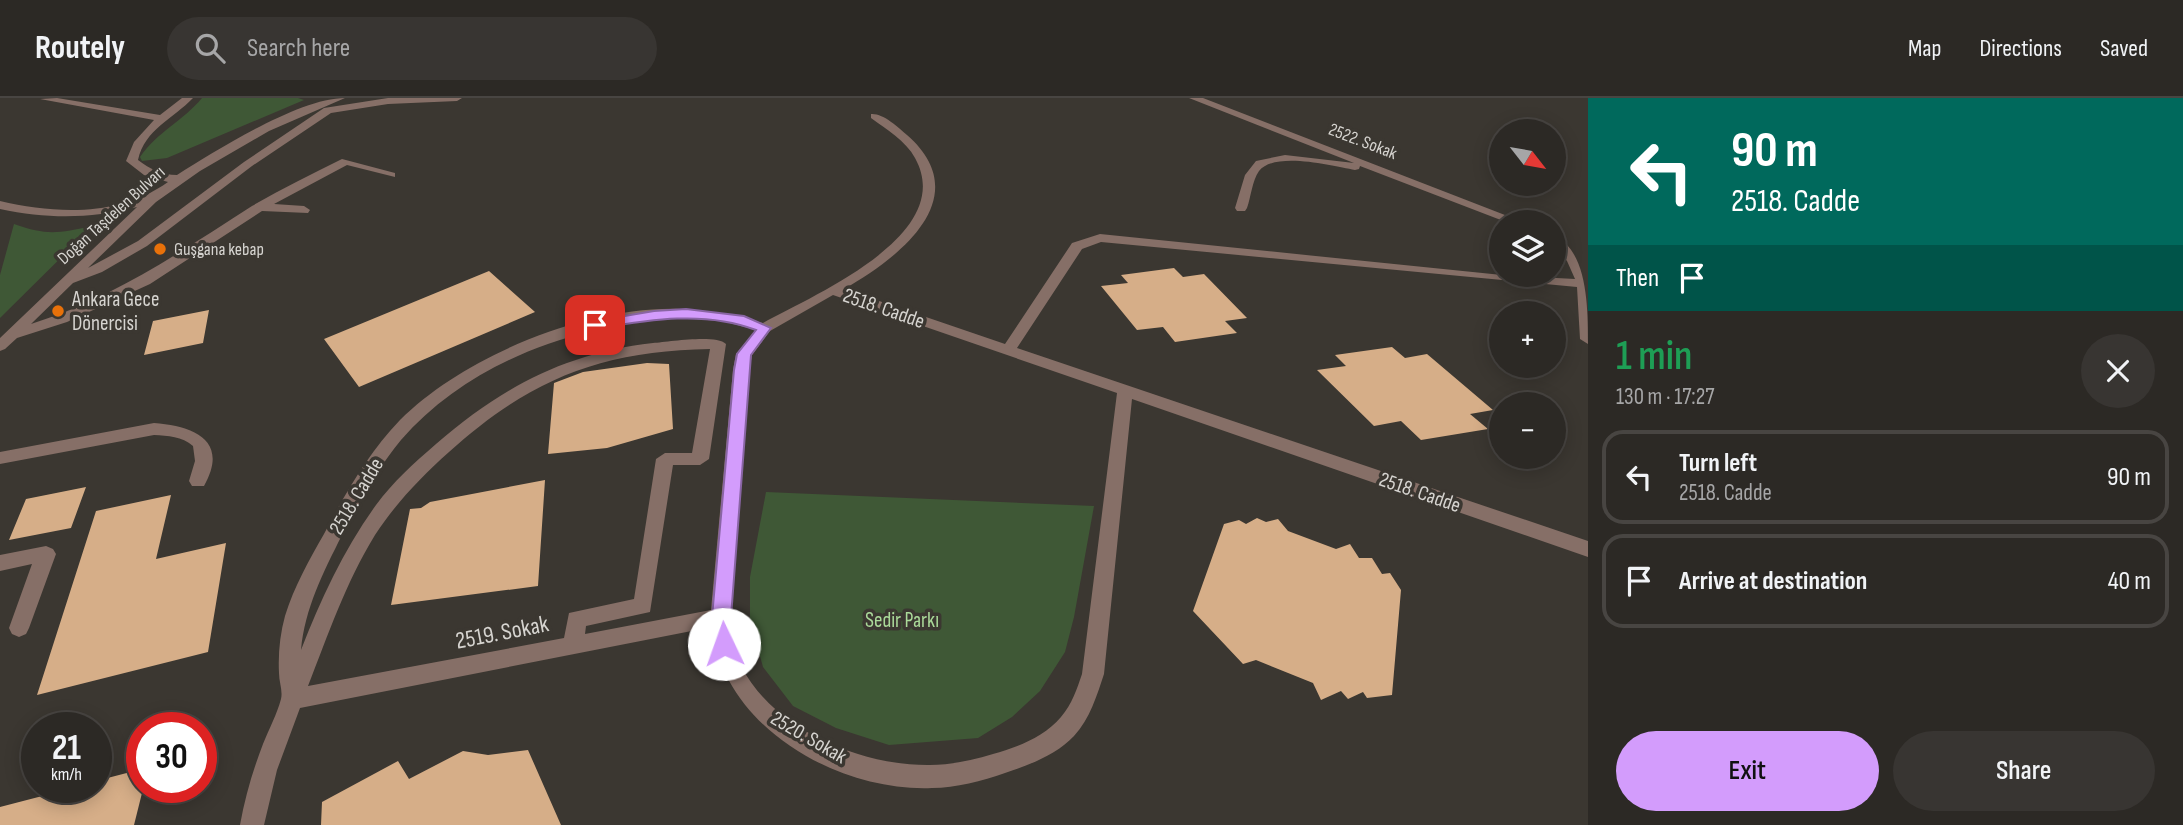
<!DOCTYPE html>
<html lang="en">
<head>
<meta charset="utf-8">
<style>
  body { margin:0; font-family:"Sofia Sans Condensed",sans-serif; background:#383532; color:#f1f3f6; height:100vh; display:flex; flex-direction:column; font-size:26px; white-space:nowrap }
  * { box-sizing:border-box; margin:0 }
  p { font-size:23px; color:#a6a6a7 }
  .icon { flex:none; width:38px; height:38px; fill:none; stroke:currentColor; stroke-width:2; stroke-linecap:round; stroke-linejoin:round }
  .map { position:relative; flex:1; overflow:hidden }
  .sheet { display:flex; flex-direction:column; background:#2c2925; width:595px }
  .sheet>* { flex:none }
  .guide { background:#00695c; color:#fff; overflow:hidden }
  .needle { width:46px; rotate:121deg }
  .fabs { position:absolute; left:1489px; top:21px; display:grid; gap:14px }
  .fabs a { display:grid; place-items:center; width:77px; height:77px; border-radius:50%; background:#2c2925; box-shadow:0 4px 18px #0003,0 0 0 2px #484542; font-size:35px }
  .speed { position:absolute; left:21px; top:614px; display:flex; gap:14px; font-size:35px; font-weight:700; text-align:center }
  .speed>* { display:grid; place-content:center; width:91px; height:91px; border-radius:50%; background:#2c2925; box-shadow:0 4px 18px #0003,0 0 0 2px #484542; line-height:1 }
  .speed small { font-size:18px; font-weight:400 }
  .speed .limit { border:10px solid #d22; background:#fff; color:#111 }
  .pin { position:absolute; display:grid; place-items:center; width:60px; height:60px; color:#fff; margin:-30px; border-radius:14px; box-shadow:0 4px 10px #0006 }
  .me { position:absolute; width:77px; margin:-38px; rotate:357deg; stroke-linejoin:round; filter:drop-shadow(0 0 5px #0008) }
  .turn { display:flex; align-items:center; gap:24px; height:147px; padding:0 28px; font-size:32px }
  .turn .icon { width:91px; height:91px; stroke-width:2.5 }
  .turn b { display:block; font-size:49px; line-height:60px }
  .then { display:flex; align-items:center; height:66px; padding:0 28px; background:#0003; gap:14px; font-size:26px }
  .round { display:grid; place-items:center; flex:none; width:74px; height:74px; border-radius:37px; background:#383532 }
  .head { display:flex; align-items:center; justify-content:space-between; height:119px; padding:0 28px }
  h1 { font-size:42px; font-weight:600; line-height:52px; color:#1e9e55 }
  .button { display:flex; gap:14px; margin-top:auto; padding:14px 28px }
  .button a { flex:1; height:80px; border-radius:42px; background:#d39cfc; color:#111; font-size:28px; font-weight:600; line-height:80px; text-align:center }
  .button a+a { background:#383532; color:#f1f3f6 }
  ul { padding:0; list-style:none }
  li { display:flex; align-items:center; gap:21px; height:94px; margin:0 14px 10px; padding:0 14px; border:4px solid #484542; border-radius:21px }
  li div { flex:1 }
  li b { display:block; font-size:26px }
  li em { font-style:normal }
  header { display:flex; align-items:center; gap:42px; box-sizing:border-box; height:98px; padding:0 35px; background:#2c2925; border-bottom:2px solid #484542 }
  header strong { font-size:33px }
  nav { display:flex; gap:38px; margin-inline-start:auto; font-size:24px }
  .search { width:490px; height:63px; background:#383532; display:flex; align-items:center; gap:18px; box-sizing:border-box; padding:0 24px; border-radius:38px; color:#a6a6a7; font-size:26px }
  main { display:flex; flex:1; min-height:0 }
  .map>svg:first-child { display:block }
</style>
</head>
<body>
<header>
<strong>Routely</strong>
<div class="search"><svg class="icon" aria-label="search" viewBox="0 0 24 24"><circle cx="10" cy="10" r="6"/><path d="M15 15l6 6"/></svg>Search here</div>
<nav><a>Map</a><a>Directions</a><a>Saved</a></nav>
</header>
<main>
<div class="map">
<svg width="1588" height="727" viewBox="0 0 1588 727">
  <rect width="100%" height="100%" fill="#3b3731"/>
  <path fill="#3f5836" d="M 202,0 L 298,0 L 304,2 L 167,60 L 142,63 L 140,59 C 157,34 183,23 202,0 Z
    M 14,126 C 48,138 58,135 93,128 L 0,220 L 0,177 Z
    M 766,394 L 1094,408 L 1074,519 L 1065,554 L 1040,593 L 1012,619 L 978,640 L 889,647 L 836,630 L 793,608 L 763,569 L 750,522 L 750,479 Z"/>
  <path fill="#d6ae88" d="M 1174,170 L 1183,179 L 1204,176 L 1247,220 L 1225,223 L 1237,235 L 1175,244 L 1163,229 L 1137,232 L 1101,188 L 1128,185 L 1121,177 Z
    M 489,173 L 535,214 L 359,289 L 324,241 Z
    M 209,212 L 203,245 L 144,257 L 153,223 Z
    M 1392,249 L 1405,260 L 1427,256 L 1493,312 L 1470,316 L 1488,331 L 1421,342 L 1401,323 L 1374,328 L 1317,272 L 1346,268 L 1335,257 Z
    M 647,265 L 669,266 L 673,331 L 607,350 L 548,356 L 554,285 L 583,274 Z
    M 545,382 L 538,488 L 391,507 L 410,411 L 421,410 L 430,404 Z
    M 86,389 L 71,430 L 9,442 L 26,401 Z
    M 171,397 L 156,461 L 226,445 L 208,554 L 37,597 L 96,413 Z
    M 1257,420 L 1266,424 L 1278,421 L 1288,433 L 1336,451 L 1350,446 L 1359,460 L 1372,460 L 1382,476 L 1390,475 L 1401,492 L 1392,597 L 1367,600 L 1363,594 L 1348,601 L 1341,593 L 1321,602 L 1313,585 L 1256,562 L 1243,566 L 1193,513 L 1224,426 L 1239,422 L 1246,426 Z
    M 528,652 L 561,727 L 321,727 L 322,704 L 398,663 L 409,681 L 463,653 L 488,657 Z
    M 142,671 L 142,695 L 134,727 L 0,727 L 0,709 L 73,690 L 96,690 L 96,683 Z"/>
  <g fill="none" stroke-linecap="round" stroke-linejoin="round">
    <path fill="#866f67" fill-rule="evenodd" d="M 57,0 L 160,17 L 182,0 L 193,0 C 173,21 145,31 138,62 C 150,71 162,77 177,77 C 217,52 299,0 345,0 L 269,33 L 200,73 L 156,104 L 88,170 L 138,143 L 244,64 L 324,10 L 388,0 L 462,0 L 457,3 L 388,6 L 331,15 L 252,68 L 147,148 L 102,174 L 73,185 L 31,226 C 114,200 180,154 252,108 C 281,91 312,76 342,61 L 395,75 L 395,79 L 347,67 L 274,106 L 304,108 L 310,112 L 308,115 L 262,113 L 150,186 L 67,224 L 17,240 L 5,251 L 0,253 L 0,240 L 137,109 C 90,121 48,121 0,111 L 0,103 C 56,116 119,119 168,84 L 144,77 L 126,63 L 134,44 L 154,22 L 40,1 Z
      M 1189,0 L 1203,0 L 1523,124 L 1506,124 L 1360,68 L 1359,71 L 1355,72 C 1333,68 1275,53 1259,73 C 1252,83 1251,99 1247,110 L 1245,113 L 1237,113 L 1235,110 L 1245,77 L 1256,63 L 1285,57 L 1354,65 Z
      M 871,16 C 883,15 898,29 907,37 C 978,99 899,160 844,191 L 1005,246 L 1072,145 L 1100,136 L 1502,177 L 1575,181 L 1567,163 L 1554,149 L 1554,138 C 1588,152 1588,211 1588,246 L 1580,241 L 1577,189 L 1101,144 L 1082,151 L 1017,250 L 1588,443 L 1588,459 L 1132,301 L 1104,576 C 1097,597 1090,621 1074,638 C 1056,657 1029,667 1005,675 C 982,683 956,690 932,690 C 838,694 723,629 712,529 L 300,610 L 277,672 L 264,727 L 240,727 C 245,699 253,672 263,646 C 269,631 277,616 281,601 C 283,593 279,584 279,575 C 278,556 280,536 285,518 C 294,489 309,462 324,436 C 345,396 368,355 400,322 C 465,257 588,208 680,211 C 709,212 735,218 763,225 C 813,197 958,137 915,60 C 906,43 886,31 871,20 ZM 833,197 L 1117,295 L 1082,576 C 1077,591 1072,606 1061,619 C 1044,639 1018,649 993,656 C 973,662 951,667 930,667 C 861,668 774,632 741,568 C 735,554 732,536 732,521 C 730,487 736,450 739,415 C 742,363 742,308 752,257 L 770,233 ZM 678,220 L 722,223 L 756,232 L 736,256 L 733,272 L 711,512 L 585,536 L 586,528 L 650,514 L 673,367 L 700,367 L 709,361 L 726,246 C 716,236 668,244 653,245 C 566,255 502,289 436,346 C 414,365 393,384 376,407 C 344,451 321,501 301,552 C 305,510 323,475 342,437 C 359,404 377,371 401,342 C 470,263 576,227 678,220 ZM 710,251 L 692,355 L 665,355 L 656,361 L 634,501 L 569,515 L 564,540 L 308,588 C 328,537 346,484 375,437 C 396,405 421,379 449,354 C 530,281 601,253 710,251 Z
      M 154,325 C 193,328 230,342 204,388 L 192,388 L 189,383 L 195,363 L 193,348 C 182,338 168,338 154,337 L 0,366 L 0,354 Z
      M 46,448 L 53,451 L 56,456 L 29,530 L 26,536 L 19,539 L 12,536 L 9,530 L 32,466 L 0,473 L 0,457 Z"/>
  </g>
  <path fill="#d39cfc" stroke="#8965a4" stroke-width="2" d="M 686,211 L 744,218 L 771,230 L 751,257 L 731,519 L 734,546 L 731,552 L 724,554 L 717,552 L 712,519 L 734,272 L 737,256 L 756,232 C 704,212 648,222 595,231 L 588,227 L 595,223 L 654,213 Z"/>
  <g fill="#e8710a" stroke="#3b3731" stroke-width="2.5">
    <circle cx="160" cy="151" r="7"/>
    <circle cx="58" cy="213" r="7"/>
  </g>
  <g text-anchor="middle" stroke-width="7" stroke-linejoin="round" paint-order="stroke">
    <g font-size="18" fill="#d6d4d0" stroke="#3b3731">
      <text transform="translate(1363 43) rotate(21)" y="6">2522. Sokak</text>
      <text transform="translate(111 117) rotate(-42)" y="6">Doğan Taşdelen Bulvarı</text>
    </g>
    <g font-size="18" fill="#d6d4d0" stroke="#3b3731" text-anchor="start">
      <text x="174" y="157">Guşgana kebap</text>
    </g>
    <g font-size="21" fill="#d6d4d0" stroke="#3b3731" text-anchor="start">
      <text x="72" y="208">Ankara Gece<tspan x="72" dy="24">Dönercisi</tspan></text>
    </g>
    <g font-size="21" fill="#d6d4d0" stroke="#3b3731">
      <text transform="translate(884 210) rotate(19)" y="7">2518. Cadde</text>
      <text transform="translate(1420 394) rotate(19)" y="7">2518. Cadde</text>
      <text transform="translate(356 398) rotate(-59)" y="7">2518. Cadde</text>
      <text transform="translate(809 639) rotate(30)" y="7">2520. Sokak</text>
    </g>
    <g font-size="21" fill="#aad999" stroke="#3b3731">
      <text x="902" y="529">Sedir Parkı</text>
    </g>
    <g font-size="24" fill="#d6d4d0" stroke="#3b3731">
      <text transform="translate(502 534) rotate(-11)" y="8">2519. Sokak</text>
    </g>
  </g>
</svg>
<div class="fabs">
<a><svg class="needle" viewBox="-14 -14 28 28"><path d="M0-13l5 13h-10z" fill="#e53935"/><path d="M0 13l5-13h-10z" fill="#a6a6a7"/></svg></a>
<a><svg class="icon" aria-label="layers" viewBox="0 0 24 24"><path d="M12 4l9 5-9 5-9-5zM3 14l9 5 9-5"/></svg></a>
<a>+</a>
<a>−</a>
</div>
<div class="speed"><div>21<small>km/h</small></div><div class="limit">30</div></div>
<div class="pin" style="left:595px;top:227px;background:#d93025"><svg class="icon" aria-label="arrive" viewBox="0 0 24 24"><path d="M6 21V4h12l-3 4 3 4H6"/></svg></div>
<svg class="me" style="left:724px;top:546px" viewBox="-20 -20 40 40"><circle r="19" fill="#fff"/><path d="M0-13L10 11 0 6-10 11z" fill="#d39cfc"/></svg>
</div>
<section class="sheet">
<div class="guide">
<div class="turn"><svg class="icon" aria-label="left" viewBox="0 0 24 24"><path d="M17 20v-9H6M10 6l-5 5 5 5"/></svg><div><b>90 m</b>2518. Cadde</div></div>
<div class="then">Then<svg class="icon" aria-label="arrive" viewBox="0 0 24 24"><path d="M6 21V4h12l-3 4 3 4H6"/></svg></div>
</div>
<div class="head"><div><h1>1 min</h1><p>130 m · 17:27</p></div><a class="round"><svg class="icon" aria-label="close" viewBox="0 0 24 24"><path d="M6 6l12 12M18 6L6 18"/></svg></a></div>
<ul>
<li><svg class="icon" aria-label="left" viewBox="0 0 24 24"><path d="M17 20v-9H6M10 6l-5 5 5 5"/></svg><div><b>Turn left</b><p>2518. Cadde</p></div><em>90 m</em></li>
<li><svg class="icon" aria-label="arrive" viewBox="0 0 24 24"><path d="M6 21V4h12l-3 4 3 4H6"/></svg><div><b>Arrive at destination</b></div><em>40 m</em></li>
</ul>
<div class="button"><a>Exit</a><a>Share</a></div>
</section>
</main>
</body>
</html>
